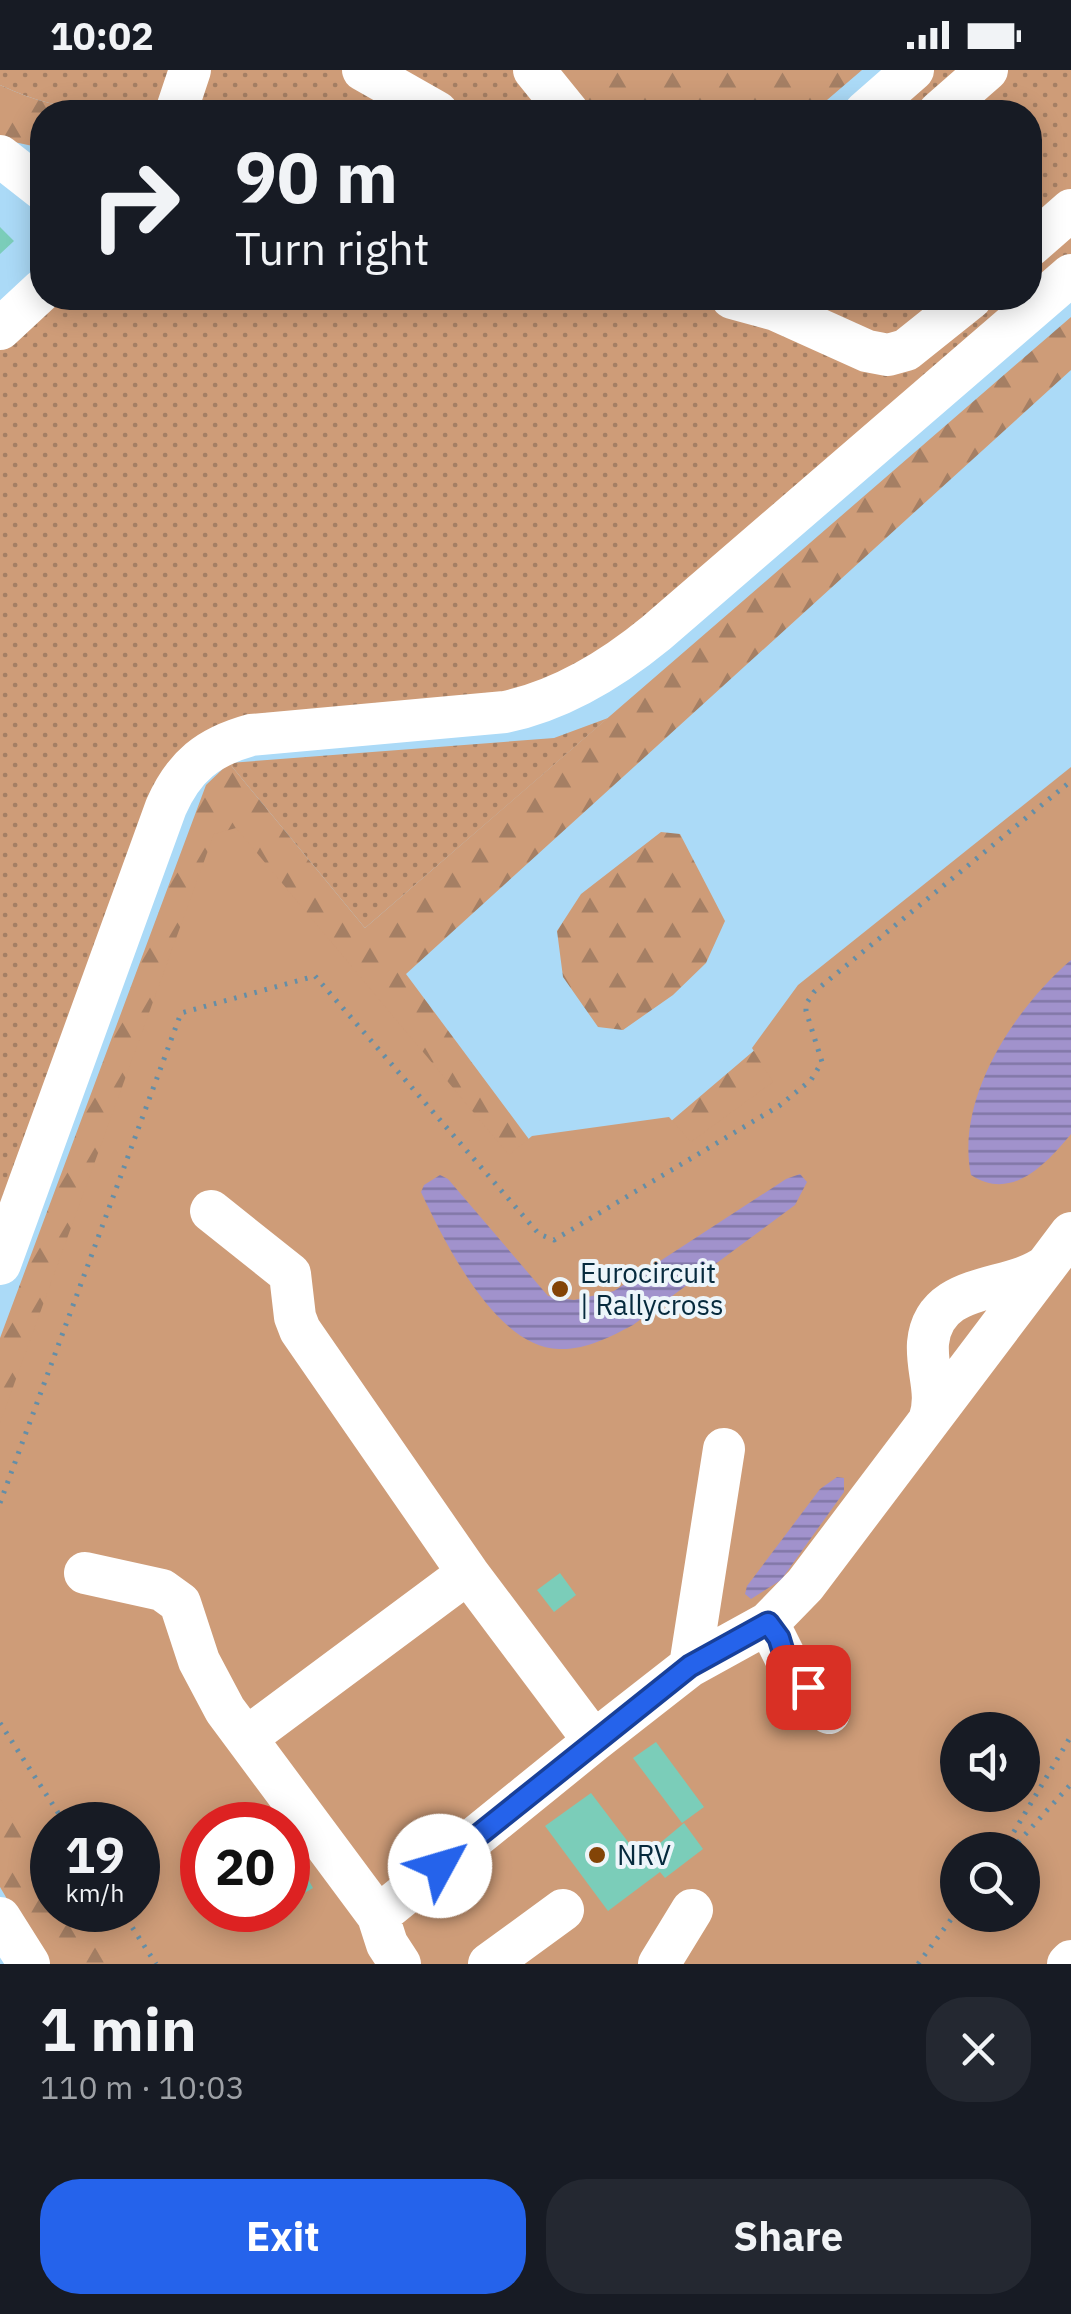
<!DOCTYPE html>
<html lang="en">
<head>
<meta charset="utf-8">
<style>
  body { margin:0; font-family:"IBM Plex Sans",sans-serif; background:#242831; color:#f1f3f6; height:100vh; display:flex; flex-direction:column; font-size:38px; white-space:nowrap }
  * { box-sizing:border-box; margin:0 }
  p { font-size:32px; color:#9ea1a6 }
  .icon { flex:none; width:55px; height:55px; fill:none; stroke:currentColor; stroke-width:2; stroke-linecap:round; stroke-linejoin:round }
  .map { position:relative; height:1894px; overflow:hidden }
  .side { display:flex; flex-direction:column; background:#171b24; flex:1 }
  .side>* { flex:none }
  .top-card { position:absolute; left:30px; top:30px; width:1012px; height:210px; border-radius:40px; box-shadow:0 5px 25px #0003; background:#171b24; color:#f1f3f6; overflow:hidden }
  .fabs { position:absolute; left:940px; top:1642px; display:grid; gap:20px }
  .fabs a { display:grid; place-items:center; width:100px; height:100px; border-radius:50%; background:#171b24; box-shadow:0 5px 25px #0003; font-size:50px }
  .speed { position:absolute; left:30px; top:1732px; display:flex; gap:20px; font-size:50px; font-weight:700; text-align:center }
  .speed>* { display:grid; place-content:center; width:130px; height:130px; border-radius:50%; background:#171b24; box-shadow:0 5px 25px #0003; line-height:1 }
  .speed small { font-size:25px; font-weight:400 }
  .speed .limit { border:15px solid #d22; background:#fff; color:#111 }
  .pin { position:absolute; display:grid; place-items:center; width:85px; height:85px; color:#fff; margin:-42px; border-radius:20px; box-shadow:0 5px 15px #0006 }
  .me { position:absolute; width:110px; margin:-55px; rotate:51deg; stroke-linejoin:round; filter:drop-shadow(0 0 8px #0008) }
  .turn { display:flex; align-items:center; gap:35px; height:210px; padding:0 40px; font-size:45px }
  .turn .icon { width:130px; height:130px; stroke-width:2.5 }
  .turn b { display:block; font-size:70px; line-height:85px }
  .round { display:grid; place-items:center; flex:none; width:105px; height:105px; border-radius:40px; background:#242831 }
  .head { display:flex; align-items:center; justify-content:space-between; height:170px; padding:0 40px }
  h1 { font-size:60px; font-weight:700; line-height:75px }
  .cta { display:flex; gap:20px; margin-top:auto; padding:20px 40px }
  .cta a { flex:1; height:115px; border-radius:40px; background:#2563eb; color:#fff; font-size:40px; font-weight:700; line-height:115px; text-align:center }
  .cta a+a { background:#242831; color:#f1f3f6 }
  .status { display:flex; justify-content:space-between; align-items:center; height:70px; padding:0 50px; background:#171b24; direction:ltr }
  .status svg { height:28px; fill:currentColor }
  .map>svg:first-child { display:block }
</style>
</head>
<body>
<div class="status"><b>10:02</b><svg viewBox="0 0 49 12"><path d="M0 12V9h3v3zM5 12V6h3v6zM10 12V3h3v9zM15 12V0h3v12zM26 1h20v11H26zM47 4h2v5h-2z"/></svg></div>
<div class="map">
<svg width="1071" height="1894" viewBox="0 0 1071 1894">
  <defs>
    <pattern id="grass-dots" width="8" height="8" patternUnits="userSpaceOnUse" patternTransform="scale(2.5)"><rect width="8" height="8" fill="#ce9c78"/><path d="M2 2h.1M6 6h.1" fill="none" stroke="#a57f64" stroke-width="1.8" stroke-linecap="round"/></pattern>
    <pattern id="forest-firs" width="22" height="20" patternUnits="userSpaceOnUse" patternTransform="scale(2.5)"><rect width="22" height="20" fill="#ce9c78"/><path d="M5 1l3.5 6h-7zM16 11l3.5 6h-7z" fill="#a57f64"/></pattern>
    <pattern id="water-rules" width="6" height="5" patternUnits="userSpaceOnUse" patternTransform="scale(2.5)"><rect width="6" height="5" fill="#a192cc"/><path d="M0 2.5h6" fill="none" stroke="#8177a7"/></pattern>
  </defs>
  <rect width="100%" height="100%" fill="#abdaf7"/>
  <path fill="url(#grass-dots)" d="M 0,0 L 178,0 L 170,30 C 99,40 67,46 0,15 Z
    M 204,0 L 515,0 L 551,42 L 190,42 Z
    M 932,0 L 1071,0 L 1071,192 L 1030,227 L 1030,42 L 886,42 Z
    M 57,228 L 1030,228 L 646,560 L 555,618 L 207,670 L 0,1164 L 0,279 Z
    M 608,648 L 365,858 L 229,693 L 554,668 Z"/>
  <path fill="url(#forest-firs)" d="M 557,0 L 862,0 L 813,42 L 593,42 Z
    M 0,15 C 67,46 99,40 170,30 L 166,42 L 42,42 L 42,78 L 0,69 Z
    M 1071,247 L 1071,300 L 406,904 L 531,1072 L 508,1093 L 0,1368 L 0,1268 L 206,715 L 229,693 L 365,858 Z
    M 661,762 L 680,764 L 725,851 L 706,893 L 673,925 L 623,960 L 598,957 L 563,907 L 557,861 L 581,824 Z
    M 757,978 L 780,1013 L 689,1080 L 670,1052 Z
    M 0,1724 L 52,1804 L 52,1840 L 77,1840 L 112,1894 L 45,1894 L 0,1817 Z"/>
  <path fill="#ce9c78" fill-rule="evenodd" d="M 1071,697 L 1071,1879 L 1059,1894 L 108,1894 L 73,1840 L 138,1840 L 138,1755 L 52,1755 L 52,1809 L 0,1729 L 0,1353 L 214,764 L 236,758 L 509,1085 L 532,1066 L 669,1047 L 691,1072 L 773,1012 L 752,978 L 798,915 ZM 958,1660 L 1022,1660 L 1022,1725 L 958,1725 ZM 202,1755 L 288,1755 L 288,1840 L 202,1840 ZM 958,1780 L 1022,1780 L 1022,1845 L 958,1845 Z"/>
  <path fill="url(#water-rules)" d="M 1071,890 L 1071,1064 C 1046,1094 1012,1132 971,1105 C 955,1028 1015,938 1071,890 Z
    M 800,1104 L 807,1112 L 795,1135 L 633,1255 C 610,1267 586,1280 559,1279 C 496,1278 444,1171 421,1122 L 424,1115 L 440,1105 L 448,1109 L 548,1226 L 574,1230 L 614,1221 L 786,1109 Z
    M 837,1407 L 844,1408 L 844,1422 L 781,1510 L 751,1529 L 745,1524 L 747,1516 L 820,1419 Z"/>
  <path fill="#7bcdb9" d="M 0,157 L 14,171 L 0,184 Z
    M 560,1503 L 576,1525 L 554,1542 L 537,1520 Z
    M 656,1672 L 704,1737 L 682,1753 L 633,1688 Z
    M 591,1723 L 641,1789 L 684,1753 L 703,1779 L 665,1808 L 660,1802 L 608,1841 L 545,1756 Z
    M 288,1764 L 309,1794 L 291,1806 L 288,1802 Z
    M 308,1809 L 313,1818 L 301,1825 L 296,1817 Z"/>
  <g fill="none" stroke-linecap="round" stroke-linejoin="round">
    <path stroke="#648ea7" stroke-width="5" stroke-dasharray="2.5 8" stroke-linecap="butt" d="M 0,1433 L 181,943 L 315,906 L 539,1164 L 554,1170 L 779,1036 L 811,1010 L 822,992 L 806,941 L 806,934 L 814,922 L 1071,711
      M 0,1653 L 66,1755
      M 1003,1780 L 1071,1666
      M 1011,1780 L 1071,1714
      M 121,1840 L 156,1894
      M 918,1894 L 958,1840"/>
    <path stroke="#fff" stroke-width="42" d="M 363,0 L 437,42
      M 534,0 L 568,42
      M 176,42 L 190,0
      M 865,42 L 913,0
      M 939,42 L 987,0
      M 0,86 L 42,119
      M 1030,176 L 1071,140
      M 732,228 L 776,240 L 867,281 L 888,285 L 906,280 L 971,228
      M 0,259 L 42,220
      M 211,1141 L 290,1204 L 295,1247 L 300,1260 L 468,1503 L 246,1668
      M 0,1194 L 166,737 C 184,696 208,677 251,665 L 505,642 C 562,630 611,600 656,563 L 1071,205
      M 929,1351 C 939,1323 926,1301 928,1273 C 934,1210 1010,1224 1047,1195
      M 85,1503 L 162,1520 L 180,1533 L 199,1591 L 225,1640 L 378,1846 L 387,1874 L 400,1894
      M 768,1553 L 787,1591 L 829,1643
      M 690,1596 L 724,1379
      M 594,1671 L 690,1596 L 768,1553 L 805,1515 L 1071,1163
      M 378,1846 L 594,1671 L 468,1503
      M 0,1848 L 29,1894
      M 489,1894 L 563,1840
      M 659,1894 L 692,1840
      M 1068,1894 L 1071,1891"/>
  </g>
  <g fill="none" stroke-linecap="round" stroke-linejoin="round">
    <g stroke="#184099" stroke-width="25">
      <path id="route" d="M 440,1796 L 690,1596 L 768,1553 L 779,1568 L 786,1591 L 808,1617"/>
    </g>
    <use href="#route" stroke="#2563eb" stroke-width="18"/>
  </g>
  <g fill="#834407" stroke="#edf5fa" stroke-width="4">
    <circle cx="560" cy="1219" r="10"/>
    <circle cx="597" cy="1785" r="10"/>
  </g>
  <g text-anchor="middle" stroke-width="8" stroke-linejoin="round" paint-order="stroke">
    <g font-size="28" fill="#062a3d" stroke="#edf5fa" text-anchor="start">
      <text x="580" y="1213">Eurocircuit<tspan x="580" dy="32">| Rallycross</tspan></text>
      <text x="617" y="1795">NRV</text>
    </g>
  </g>
</svg>
<div class="fabs">
<a><svg class="icon" aria-label="sound" viewBox="0 0 24 24"><path d="M4 9h4l5-4v14l-5-4H4zM17 9q2 3 0 6"/></svg></a>
<a><svg class="icon" aria-label="search" viewBox="0 0 24 24"><circle cx="10" cy="10" r="6"/><path d="M15 15l6 6"/></svg></a>
</div>
<div class="speed"><div>19<small>km/h</small></div><div class="limit">20</div></div>
<div class="pin" style="left:808px;top:1617px;background:#d93025"><svg class="icon" aria-label="arrive" viewBox="0 0 24 24"><path d="M6 21V4h12l-3 4 3 4H6"/></svg></div>
<svg class="me" style="left:440px;top:1796px" viewBox="-20 -20 40 40"><circle r="19" fill="#fff"/><path d="M0-13L10 11 0 6-10 11z" fill="#2563eb"/></svg>
<div class="top-card">
<div class="turn"><svg class="icon" aria-label="right" viewBox="0 0 24 24"><path d="M7 20v-9h11M14 6l5 5-5 5"/></svg><div><b>90 m</b>Turn right</div></div>
</div>
</div>
<section class="side">
<div class="head"><div><h1>1 min</h1><p>110 m · 10:03</p></div><a class="round"><svg class="icon" aria-label="close" viewBox="0 0 24 24"><path d="M6 6l12 12M18 6L6 18"/></svg></a></div>
<div class="cta"><a>Exit</a><a>Share</a></div>
</section>
</body>
</html>
